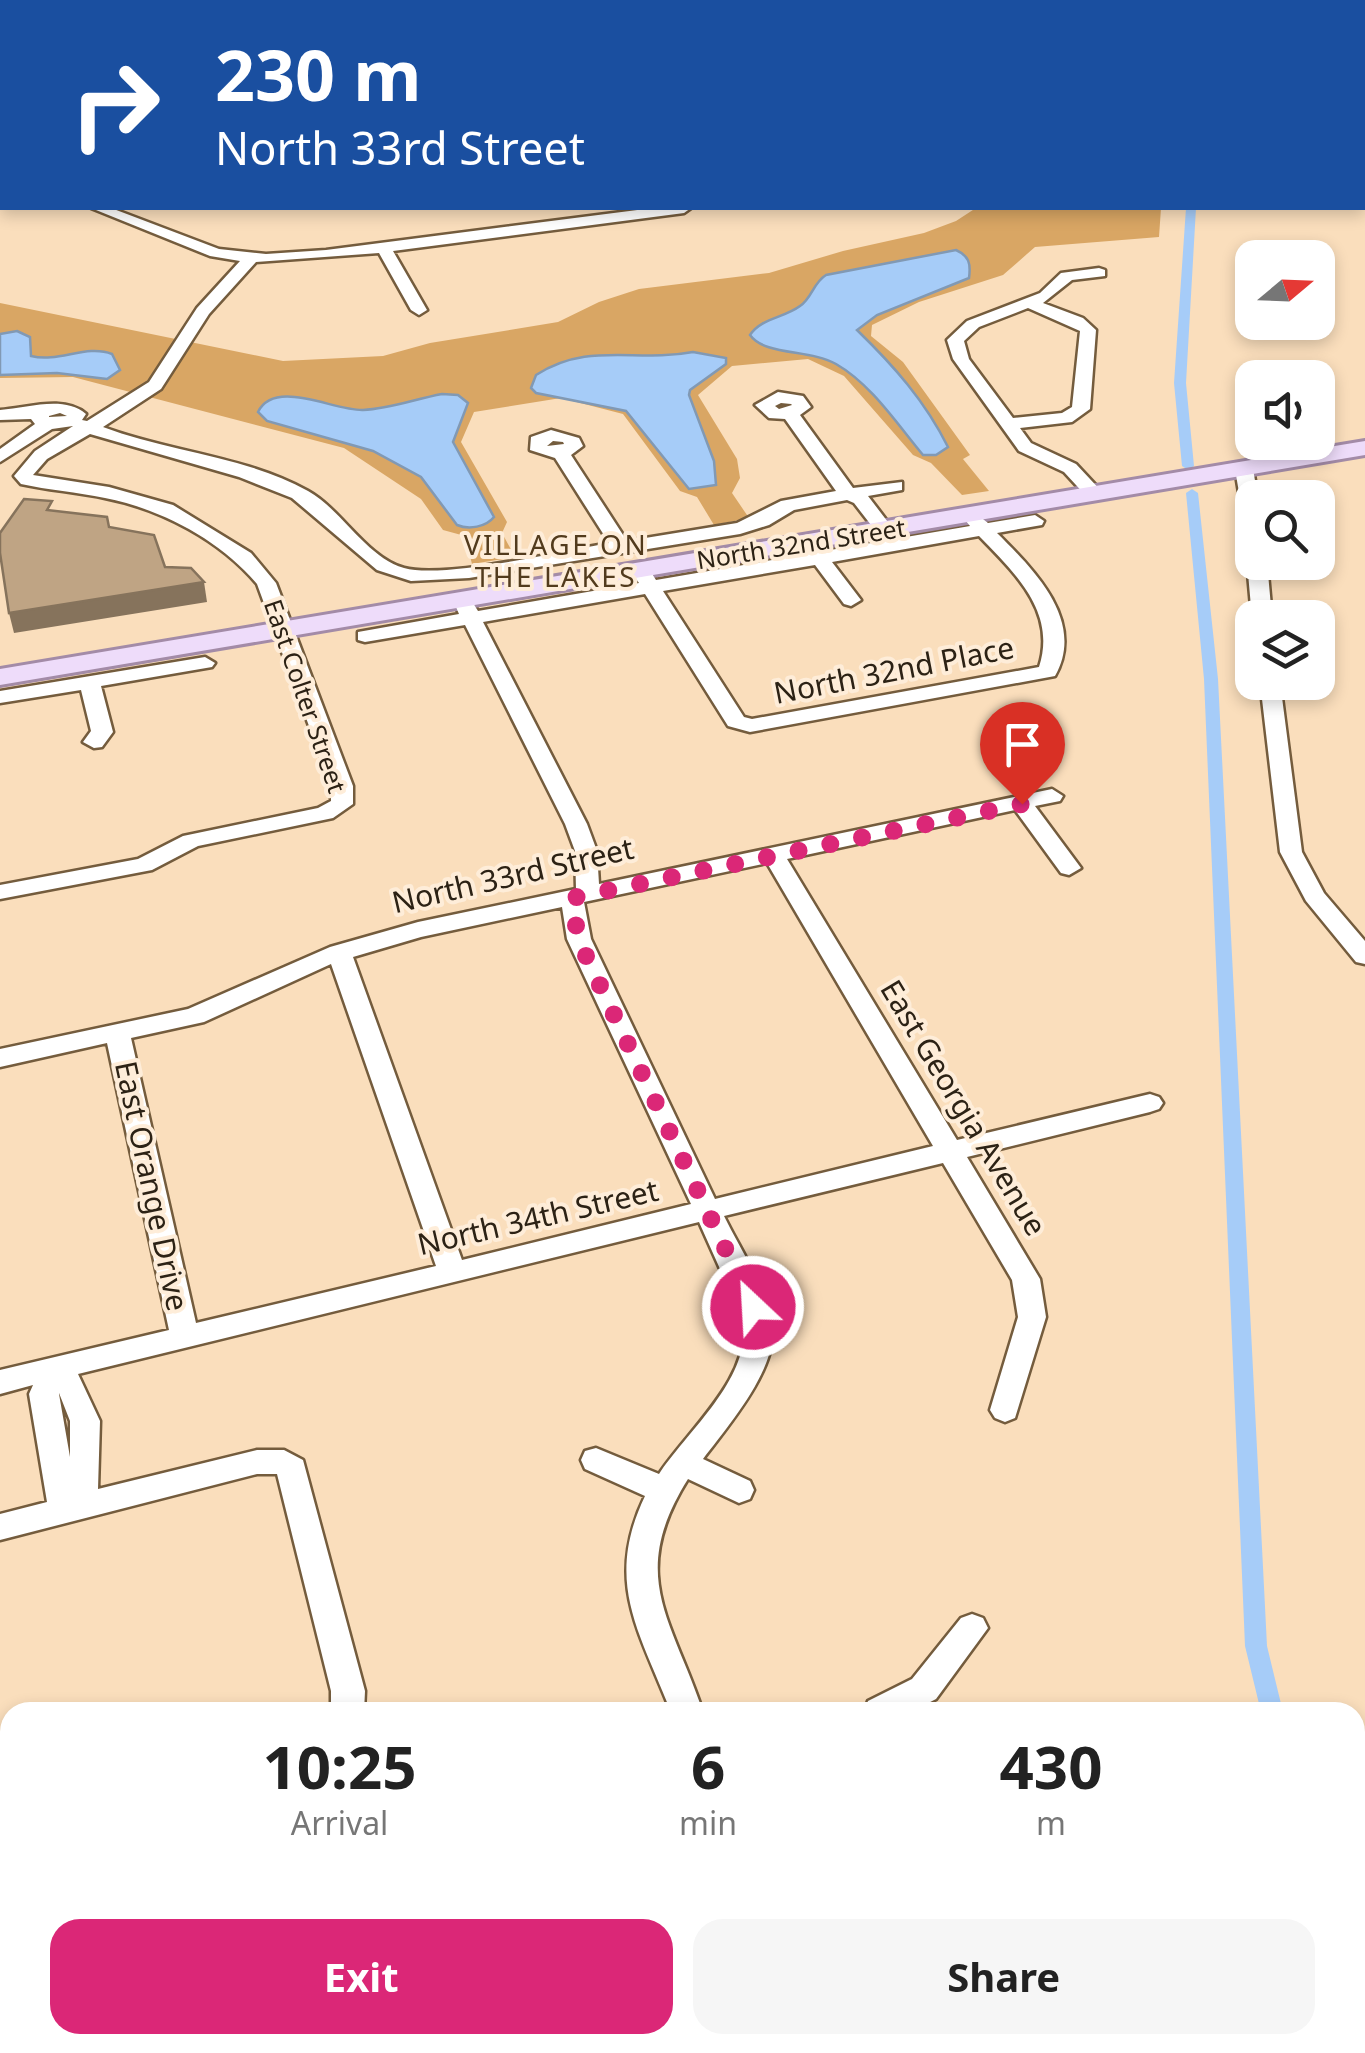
<!DOCTYPE html>
<html lang="en">
<head>
<meta charset="utf-8">
<style>
  body { margin:0; font-family:"Noto Sans",sans-serif; background:#f6f6f6; color:#222; height:100vh; display:flex; flex-direction:column; font-size:38px; white-space:nowrap }
  * { box-sizing:border-box; margin:0 }
  p { font-size:32px; color:#767676 }
  .icon { flex:none; width:55px; height:55px; fill:none; stroke:currentColor; stroke-width:2; stroke-linecap:round; stroke-linejoin:round }
  .map { position:relative; flex:1; overflow:hidden }
  .sheet { position:absolute; left:0px; top:1702px; width:1365px; height:352px; display:flex; flex-direction:column; background:#fff; border-radius:30px 30px 0 0; box-shadow:0 5px 15px #0003 }
  .sheet>* { flex:none }
  .top-card { position:absolute; left:0px; top:0px; width:1365px; height:210px; box-shadow:0 5px 15px #0003; background:#1a4fa0; color:#fff; overflow:hidden }
  .needle { width:65px; rotate:71deg }
  .fabs { position:absolute; left:1235px; top:240px; display:grid; gap:20px }
  .fabs a { display:grid; place-items:center; width:100px; height:100px; border-radius:20px; background:#fff; box-shadow:0 5px 15px #0003; font-size:50px }
  .pin { position:absolute; display:grid; place-items:center; width:85px; height:85px; color:#fff; margin:-102px -42px; border-radius:50% 50% 50% 0; rotate:-45deg; box-shadow:0 0 10px #0007 }
  .pin .icon { rotate:45deg }
  .me { position:absolute; width:110px; margin:-55px; rotate:335deg; stroke-linejoin:round; filter:drop-shadow(0 0 8px #0008) }
  .turn { display:flex; align-items:center; gap:35px; height:210px; padding:0 50px; font-size:45px }
  .turn .icon { width:130px; height:130px; stroke-width:2.5 }
  .turn b { display:block; font-size:70px; line-height:85px }
  .eta { display:flex; justify-content:space-evenly; align-items:center; height:170px; text-align:center }
  .eta b { font-size:60px; font-weight:700; line-height:70px }
  .primary-button { display:flex; gap:20px; margin-top:auto; padding:20px 50px }
  .primary-button a { flex:1; height:115px; border-radius:30px; background:#db2777; color:#fff; font-size:40px; font-weight:700; line-height:115px; text-align:center }
  .primary-button a+a { background:#f6f6f6; color:#222 }
  .map>svg:first-child { display:block }
</style>
</head>
<body>
<div class="map">
<svg width="1365" height="2053" viewBox="0 0 1365 2053">
  <rect width="100%" height="100%" fill="#fadebc"/>
  <path fill="#d9a664" d="M 0,0 L 936,0 L 2,2 L 2,104 Z
    M 976,208 L 1161,208 L 1159,237 L 1035,247 L 1003,275 L 919,302 L 872,325 L 871,336 L 903,362 L 970,455 L 963,459 L 989,491 L 962,495 L 931,463 L 913,455 L 844,376 L 808,359 L 732,366 L 698,395 L 737,459 L 740,478 L 732,493 L 749,518 L 714,525 L 697,497 L 680,491 L 623,414 L 561,398 L 474,412 L 461,442 L 507,522 L 502,533 L 515,557 L 472,564 L 465,536 L 443,530 L 421,499 L 344,448 L 73,377 L 0,378 L 0,303 L 283,361 L 383,356 L 430,343 L 558,322 L 599,302 L 639,289 L 769,273 L 843,251 L 924,233 L 956,221 Z"/>
  <path fill="#a6ccf8" stroke="#8199b4" stroke-width="2.5" d="M 956,250 C 969,256 971,263 969,278 L 877,315 L 857,330 C 894,366 925,401 948,447 L 936,455 L 923,455 C 897,424 871,384 836,364 C 810,349 765,356 750,335 C 761,318 784,318 800,306 C 812,298 813,283 826,275 Z
    M 17,331 L 30,337 L 31,356 C 59,363 86,344 112,354 L 120,370 L 107,379 L 57,373 L 0,375 L 0,334 Z
    M 693,352 L 726,358 L 726,364 L 690,390 L 689,395 L 714,461 L 716,485 L 689,489 L 626,411 L 536,393 L 531,388 L 536,375 C 589,341 635,363 693,352 Z
    M 442,394 L 458,395 L 468,403 L 453,442 L 494,517 C 486,527 469,530 457,525 L 421,477 L 373,451 L 267,421 L 258,412 C 275,378 334,411 363,410 C 390,409 415,399 442,394 Z"/>
  <g fill="none" stroke-linecap="round" stroke-linejoin="round">
    <path fill="#a6ccf8" fill-rule="evenodd" d="M 1301,0 L 1310,0 L 1311,2 L 1303,2 Z
      M 1186,208 L 1196,208 L 1186,383 L 1194,466 L 1188,470 L 1182,466 L 1174,383 Z
      M 1192,489 L 1198,493 L 1218,679 L 1267,1646 L 1283,1712 L 1261,1712 L 1245,1646 L 1204,679 L 1186,493 Z
      M 1355,2033 L 1362,2036 L 1365,2053 L 1342,2053 L 1340,2045 L 1355,2045 Z"/>
    <g stroke="#745c3d" stroke-width="5">
      <path id="minor" d="M 1257,0 L 1270,0 L 1271,2 L 1258,2 Z
        M 0,173 L 2,173 L 2,182 L 0,182 Z
        M 91,208 L 111,208 L 219,249 L 266,254 L 326,250 L 653,208 L 691,208 L 684,213 L 393,251 L 427,310 L 419,315 L 411,310 L 379,253 L 256,262 L 209,314 L 161,389 L 103,427 C 169,452 245,456 308,491 C 342,510 366,557 404,568 C 444,579 563,551 609,543 L 555,458 L 530,450 L 531,437 L 551,430 L 579,438 L 583,446 L 571,455 L 627,541 L 737,523 L 781,501 L 836,491 L 785,419 L 769,418 L 755,405 L 778,392 L 803,396 L 811,407 L 800,415 L 853,488 L 902,482 L 902,490 L 868,496 L 894,530 L 892,534 L 878,534 L 854,503 L 847,500 L 794,510 L 769,525 L 740,534 L 469,578 L 411,581 L 377,570 L 292,498 L 239,477 L 90,434 L 47,459 L 33,475 L 109,487 L 173,505 L 251,553 L 276,583 L 353,786 L 353,804 L 333,818 L 198,846 L 152,870 L 0,899 L 0,885 L 138,859 L 183,836 L 318,808 L 331,801 L 331,786 L 257,584 C 220,540 161,509 105,498 C 77,492 48,490 21,484 L 14,476 L 35,451 L 73,426 L 52,429 L 0,462 L 0,449 L 35,424 L 31,419 L 0,420 L 0,410 C 28,408 64,395 86,414 L 82,420 L 87,421 L 149,382 L 197,308 L 240,261 L 210,256 ZM 781,403 L 791,404 L 792,405 L 779,409 L 775,406 ZM 60,413 L 67,416 L 49,417 L 49,416 ZM 553,441 L 563,442 L 564,444 L 547,446 Z
        M 1099,268 L 1105,270 L 1105,276 L 1072,280 L 1043,303 L 1083,318 L 1096,330 L 1090,409 L 1072,422 L 1020,428 L 1031,443 L 1076,464 L 1104,494 L 1095,500 L 1088,498 L 1064,472 L 1019,451 L 953,359 L 947,340 L 967,321 L 1040,293 L 1061,273 ZM 1028,308 L 1080,331 L 1072,407 L 1062,413 L 1013,418 L 969,359 L 964,341 L 979,327 Z
        M 1244,464 L 1253,469 L 1258,498 L 1252,498 L 1252,522 L 1243,516 L 1235,469 Z
        M 970,509 L 988,523 L 1035,515 L 1044,521 L 1042,525 L 997,533 C 1034,570 1086,621 1055,676 L 750,732 L 728,726 L 645,594 L 483,622 L 587,824 L 597,851 L 599,884 L 1052,789 L 1063,796 L 1060,801 L 1035,806 L 1081,868 L 1069,875 L 1061,873 L 1015,810 L 787,859 L 957,1140 L 1150,1094 L 1159,1097 L 1163,1103 L 1159,1109 L 1150,1112 L 967,1157 L 1040,1279 L 1046,1317 L 1015,1418 L 1005,1422 L 995,1418 L 990,1410 L 1018,1317 L 1012,1280 L 943,1163 L 724,1216 C 740,1249 765,1286 772,1323 C 780,1366 728,1426 703,1459 L 750,1481 L 754,1490 L 750,1499 L 739,1503 L 688,1479 C 627,1576 672,1619 703,1712 L 671,1712 C 639,1630 604,1582 645,1496 L 585,1469 L 581,1460 L 585,1451 L 596,1448 L 659,1474 C 687,1431 755,1375 742,1318 L 699,1222 L 78,1374 L 100,1421 L 98,1489 L 257,1450 L 284,1450 L 303,1460 L 365,1691 L 364,1712 L 331,1712 L 331,1691 L 277,1474 L 257,1474 L 0,1540 L 0,1514 L 47,1502 L 29,1394 L 33,1385 L 0,1394 L 0,1370 L 169,1330 L 107,1043 L 0,1067 L 0,1049 L 188,1009 L 330,947 L 418,922 L 576,889 L 575,851 L 565,824 L 465,625 L 365,642 L 358,640 L 358,632 L 459,614 L 456,607 L 466,601 L 473,603 L 478,611 L 639,583 L 630,570 L 640,564 L 647,566 L 656,580 L 970,526 L 961,515 ZM 979,536 C 1015,573 1057,612 1039,667 L 752,719 L 744,717 L 663,591 L 815,565 L 844,604 L 851,606 L 861,600 L 832,562 ZM 767,863 L 933,1146 L 715,1199 L 591,939 L 584,902 ZM 562,907 L 567,939 L 691,1204 L 462,1260 L 353,957 L 421,937 ZM 331,964 L 436,1266 L 196,1323 L 131,1038 L 204,1022 ZM 59,1393 L 70,1421 L 70,1457 L 59,1394 Z
        M 1252,557 L 1252,562 L 1267,562 L 1272,618 L 1252,618 L 1247,562 Z
        M 205,657 L 215,663 L 212,667 L 101,686 L 113,732 L 102,747 L 94,748 L 83,742 L 91,731 L 81,690 L 0,703 L 0,691 Z
        M 1260,682 L 1280,682 L 1302,852 L 1324,893 L 1365,941 L 1365,964 L 1356,962 L 1306,901 L 1280,852 Z
        M 972,1614 L 983,1618 L 988,1628 L 936,1699 L 911,1712 L 864,1712 L 868,1701 L 912,1679 L 961,1618 Z
        M 10,1810 L 10,1842 L 0,1845 L 0,1813 Z
        M 312,2045 L 370,2045 L 366,2053 L 308,2053 Z
        M 964,2045 L 1002,2045 L 1005,2053 L 967,2053 Z"/>
    </g>
    <g stroke="#a38ba7" stroke-width="6">
      <path id="major" d="M 1365,441 L 1365,455 L 0,685 L 0,669 Z"/>
    </g>
    <use href="#minor" fill="#fff" fill-rule="evenodd"/>
    <use href="#major" fill="#eedcfa" fill-rule="evenodd"/>
  </g>
  <path fill="#86735c" d="M 204,582 L 207,602 L 14,633 L 9,613 Z"/>
  <path fill="#bfa484" stroke="#86735c" stroke-width="2.5" d="M 24,499 L 52,501 L 47,510 L 107,517 L 109,527 L 154,535 L 165,567 L 191,568 L 204,582 L 9,613 L 0,553 L 0,533 Z"/>
  <g fill="none" stroke-linecap="round" stroke-linejoin="round">
    <path stroke="#db2777" stroke-width="18" stroke-dasharray="0 32.4" d="M 753,1307 L 578,939 L 572,898 L 1022,804"/>
  </g>
  <g text-anchor="middle" stroke-width="8" stroke-linejoin="round" paint-order="stroke">
    <g font-size="25" fill="#2c2215" stroke="#feedd9">
      <text transform="translate(801 544) rotate(-9)" y="9">North 32nd Street</text>
      <text transform="translate(305 696) rotate(71)" y="9">East Colter Street</text>
    </g>
    <g font-size="28" letter-spacing="2.5" fill="#523b1d" stroke="#feedd9">
      <text x="556" y="555">VILLAGE ON<tspan x="556" dy="32">THE LAKES</tspan></text>
    </g>
    <g font-size="30" fill="#2c2215" stroke="#feedd9">
      <text transform="translate(894 671) rotate(-11)" y="10">North 32nd Place</text>
      <text transform="translate(513 876) rotate(-13)" y="10">North 33rd Street</text>
      <text transform="translate(963 1108) rotate(59)" y="10">East Georgia Avenue</text>
      <text transform="translate(151 1186) rotate(78)" y="10">East Orange Drive</text>
      <text transform="translate(538 1218) rotate(-13)" y="10">North 34th Street</text>
    </g>
  </g>
</svg>
<div class="fabs">
<a><svg class="needle" viewBox="-14 -14 28 28"><path d="M0-13l5 13h-10z" fill="#e53935"/><path d="M0 13l5-13h-10z" fill="#767676"/></svg></a>
<a><svg class="icon" aria-label="sound" viewBox="0 0 24 24"><path d="M4 9h4l5-4v14l-5-4H4zM17 9q2 3 0 6"/></svg></a>
<a><svg class="icon" aria-label="search" viewBox="0 0 24 24"><circle cx="10" cy="10" r="6"/><path d="M15 15l6 6"/></svg></a>
<a><svg class="icon" aria-label="layers" viewBox="0 0 24 24"><path d="M12 4l9 5-9 5-9-5zM3 14l9 5 9-5"/></svg></a>
</div>
<div class="pin" style="left:1022px;top:804px;background:#d93025"><svg class="icon" aria-label="arrive" viewBox="0 0 24 24"><path d="M6 21V4h12l-3 4 3 4H6"/></svg></div>
<svg class="me" style="left:753px;top:1307px" viewBox="-20 -20 40 40"><circle r="17" fill="#db2777" stroke="#fff" stroke-width="3"/><path d="M0-11L8 9 0 5-8 9z" fill="#fff"/></svg>
<div class="top-card">
<div class="turn"><svg class="icon" aria-label="right" viewBox="0 0 24 24"><path d="M7 20v-9h11M14 6l5 5-5 5"/></svg><div><b>230 m</b>North 33rd Street</div></div>
</div>
<section class="sheet">
<div class="eta">
<div><b>10:25</b><p>Arrival</p></div>
<div><b>6</b><p>min</p></div>
<div><b>430</b><p>m</p></div>
</div>
<div class="primary-button"><a>Exit</a><a>Share</a></div>
</section>
</div>
</body>
</html>
